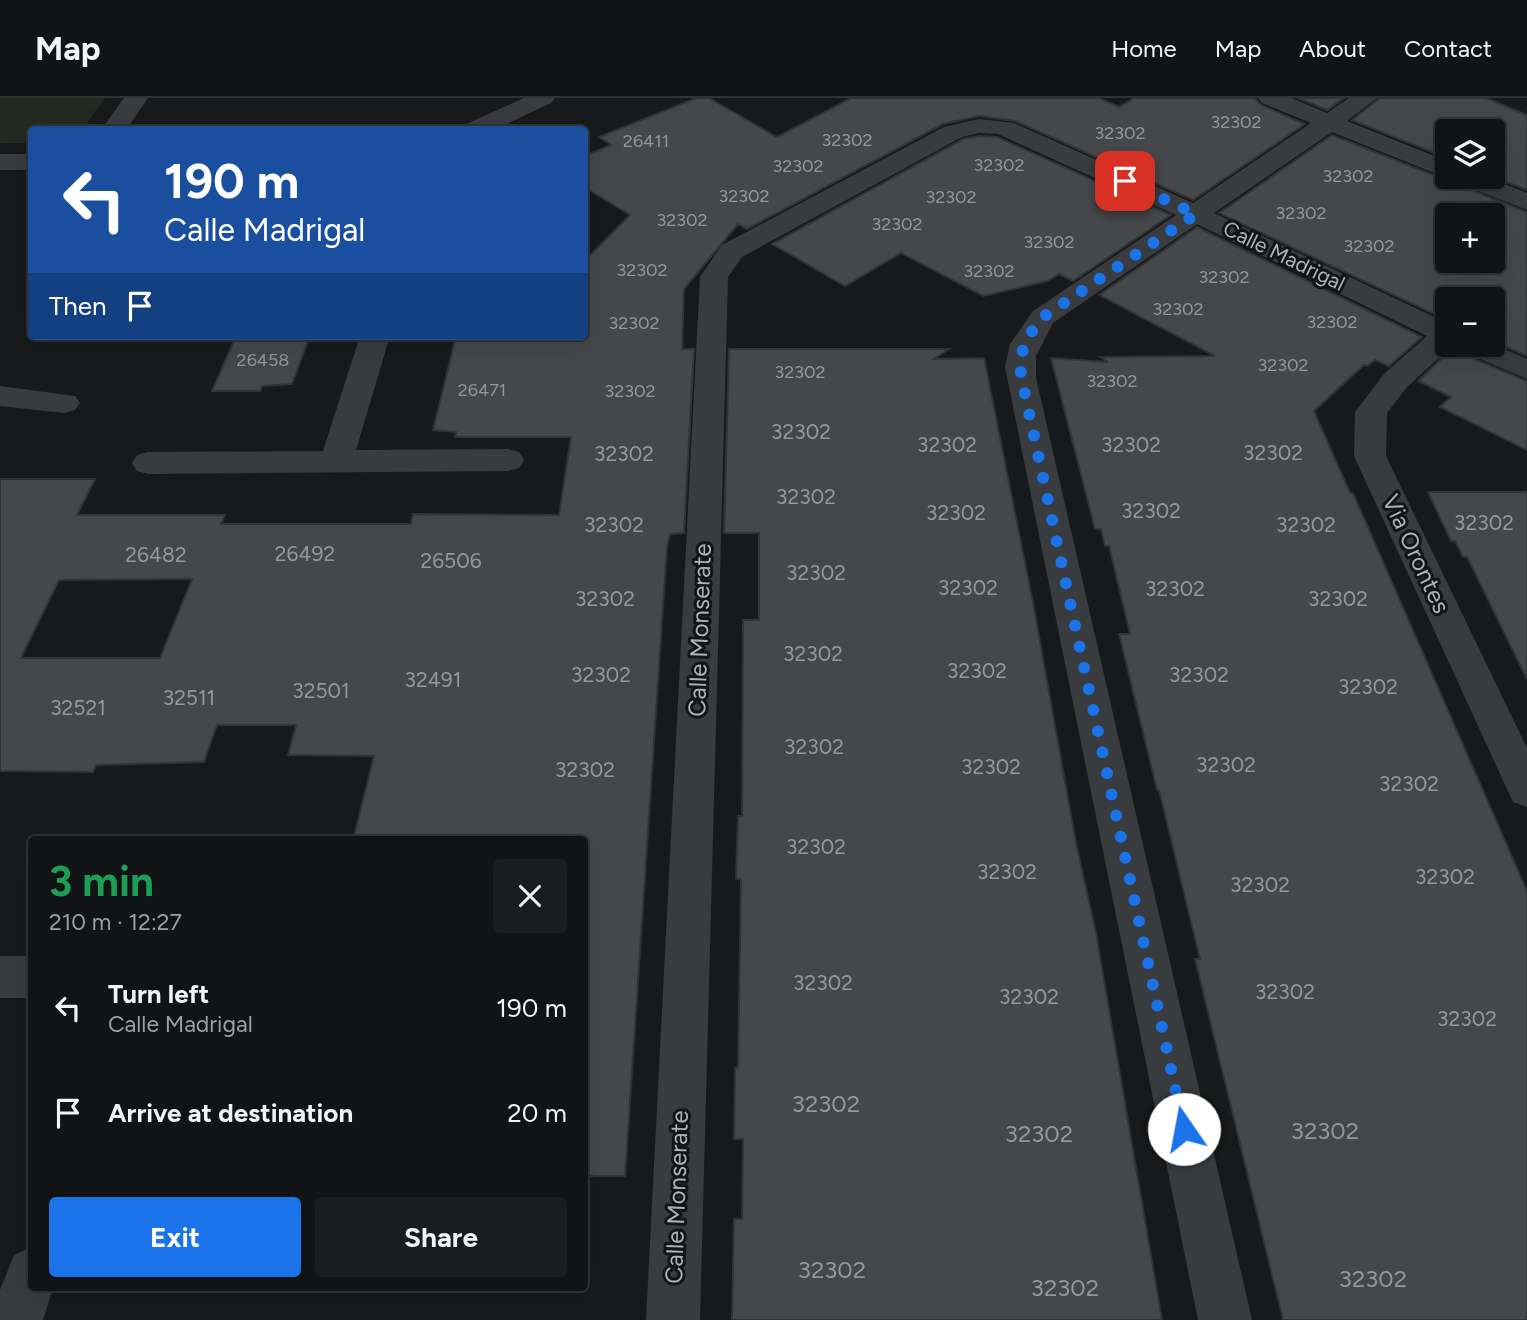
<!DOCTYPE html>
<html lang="en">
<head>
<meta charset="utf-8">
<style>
  body { margin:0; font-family:Figtree,sans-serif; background:#1b1c1d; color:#f1f3f6; height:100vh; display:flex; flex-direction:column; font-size:26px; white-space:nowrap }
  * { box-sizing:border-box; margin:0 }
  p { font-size:23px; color:#9c9ea0 }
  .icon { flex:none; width:38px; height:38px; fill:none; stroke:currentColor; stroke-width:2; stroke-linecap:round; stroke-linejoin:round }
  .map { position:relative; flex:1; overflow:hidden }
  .drawer { position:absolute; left:28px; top:738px; width:560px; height:455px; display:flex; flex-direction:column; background:#121314; border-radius:7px; box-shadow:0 7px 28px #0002,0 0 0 2px #313234 }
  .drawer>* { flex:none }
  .hud { position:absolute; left:28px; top:28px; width:560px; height:214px; border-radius:7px; box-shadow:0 7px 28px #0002,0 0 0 2px #313234; background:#1a4fa0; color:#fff; overflow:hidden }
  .buttons { position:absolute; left:1435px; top:21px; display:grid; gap:14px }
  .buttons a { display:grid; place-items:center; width:70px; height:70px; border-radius:7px; background:#121314; box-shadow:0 7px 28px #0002,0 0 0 2px #313234; font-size:35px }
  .pin { position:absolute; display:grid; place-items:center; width:60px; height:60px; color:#fff; margin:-30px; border-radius:14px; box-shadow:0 4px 10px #0006 }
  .me { position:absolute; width:77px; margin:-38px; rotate:348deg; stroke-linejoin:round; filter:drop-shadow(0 0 5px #0008) }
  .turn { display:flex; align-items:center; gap:24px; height:147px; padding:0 21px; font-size:32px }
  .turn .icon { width:91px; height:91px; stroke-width:2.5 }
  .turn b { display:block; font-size:49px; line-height:60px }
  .then { display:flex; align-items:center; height:66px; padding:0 21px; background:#0003; gap:14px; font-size:26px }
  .round { display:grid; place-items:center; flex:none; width:74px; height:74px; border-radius:7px; background:#1b1c1d }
  .summary { display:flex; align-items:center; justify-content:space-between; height:119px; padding:0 21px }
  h1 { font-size:42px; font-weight:700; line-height:52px; color:#1e9e55 }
  .cta { display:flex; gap:14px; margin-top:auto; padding:14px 21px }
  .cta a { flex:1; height:80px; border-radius:7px; background:#1a73e8; color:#fff; font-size:28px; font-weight:700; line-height:80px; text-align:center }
  .cta a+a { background:#1b1c1d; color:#f1f3f6 }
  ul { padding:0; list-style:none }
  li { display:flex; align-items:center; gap:21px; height:105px; padding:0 21px }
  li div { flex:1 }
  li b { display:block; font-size:26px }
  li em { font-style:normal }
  header { display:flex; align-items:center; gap:42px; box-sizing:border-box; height:98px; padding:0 35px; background:#121314; border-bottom:2px solid #313234 }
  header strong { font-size:33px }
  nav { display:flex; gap:38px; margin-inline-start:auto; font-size:24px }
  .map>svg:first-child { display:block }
</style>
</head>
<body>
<header>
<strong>Map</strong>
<nav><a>Home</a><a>Map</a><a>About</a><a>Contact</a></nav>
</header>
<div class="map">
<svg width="1527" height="1222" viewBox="0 0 1527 1222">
  <rect width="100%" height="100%" fill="#18191a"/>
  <path fill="#212920" d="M 0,0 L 105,0 L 83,31 L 32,32 L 31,45 L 0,45 Z"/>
  <path fill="#45474a" stroke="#323336" stroke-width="2" fill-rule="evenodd" d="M 696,0 L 709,0 L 777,39 L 851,0 L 1099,0 L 1119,9 L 1134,0 L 1255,0 L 1261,7 L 1305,26 L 1193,102 L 1015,23 L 979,18 L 943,26 L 747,131 L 738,126 L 684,191 L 682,251 L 694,251 L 684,435 L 670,436 L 667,448 L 625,1078 L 584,1078 L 584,742 L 353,742 L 374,658 L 288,657 L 296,627 L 217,627 L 204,664 L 96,667 L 93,674 L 0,673 L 0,381 L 95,381 L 77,417 L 225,417 L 221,426 L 411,426 L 413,416 L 559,417 L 571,339 L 455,339 L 456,334 L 433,332 L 456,238 L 584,238 L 584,163 L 630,117 L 584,89 L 584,58 L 611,47 L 599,39 ZM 192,481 L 160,560 L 21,560 L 59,482 Z
    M 1298,0 L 1344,0 L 1327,12 Z
    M 1380,0 L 1486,0 L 1527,17 L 1527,92 L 1493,79 L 1493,33 L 1447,33 L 1447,60 L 1352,22 Z
    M 1332,37 L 1527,114 L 1527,258 L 1493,243 L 1493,201 L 1447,201 L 1447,222 L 1219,115 ZM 1447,117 L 1493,117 L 1493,163 L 1447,163 Z
    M 979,38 L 997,39 L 1171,117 L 1073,183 L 1059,176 L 1048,183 L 983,198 L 901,155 L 845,188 L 772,146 L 963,41 Z
    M 1197,129 L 1422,239 L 1389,268 L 1375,262 L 1367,268 L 1364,267 L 1314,313 L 1350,395 L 1353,395 L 1527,793 L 1527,1222 L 1283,1222 L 1195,861 L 1200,861 L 1159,692 L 1157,692 L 1119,536 L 1130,536 L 1109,448 L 1105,448 L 1101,431 L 1095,431 L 1051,260 L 1108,264 L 1100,259 L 1215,258 L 1099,197 Z
    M 236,238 L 310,238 L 292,286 L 262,288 L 260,293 L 212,293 Z
    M 1454,249 L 1460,255 L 1527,283 L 1527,352 L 1440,309 L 1451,299 L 1418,283 Z
    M 729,251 L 949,251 L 934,261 L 984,260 L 1034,510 L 1076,745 L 1096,835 L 1162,1222 L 732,1222 L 734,1121 L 742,1121 L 743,1041 L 734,1041 L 735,970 L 738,970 L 741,781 L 736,781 L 738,718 L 742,718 L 743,522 L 759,522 L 759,435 L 724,435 Z
    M 1428,394 L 1527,394 L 1527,581 L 1467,459 L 1463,459 L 1455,443 L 1451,443 Z"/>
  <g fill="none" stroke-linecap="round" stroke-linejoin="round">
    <path fill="#393c3f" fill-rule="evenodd" d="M 124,0 L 148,0 L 126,32 L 101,32 Z
      M 524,0 L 555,0 L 551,5 L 494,32 L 461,32 L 464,27 Z
      M 1258,0 L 1291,0 L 1327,15 L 1349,0 L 1377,0 L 1347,23 L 1447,63 L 1447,79 L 1450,79 L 1447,80 L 1332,34 L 1214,115 L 1447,225 L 1447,247 L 1453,247 L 1407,289 L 1387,315 L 1386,358 L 1527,650 L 1527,709 L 1513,704 L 1354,358 L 1355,314 L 1385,275 L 1427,238 L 1197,126 L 1053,225 L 1036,258 L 1036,280 L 1252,1222 L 1198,1222 L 1005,269 L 1010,246 L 1033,213 L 1176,117 L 998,36 L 979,35 L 962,39 L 742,159 L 728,179 L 700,1222 L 646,1222 L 700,179 L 722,147 L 944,29 L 979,21 L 1014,25 L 1193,105 L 1311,25 L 1262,5 Z
      M 0,56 L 32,56 L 32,72 L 0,72 Z
      M 1451,79 L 1486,79 L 1527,95 L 1527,112 L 1455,84 Z
      M 360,238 L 390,238 L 356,352 L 508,351 L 519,354 L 524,362 L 519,370 L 508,373 L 148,376 L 137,373 L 132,365 L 137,357 L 148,354 L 323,353 Z
      M 1493,246 L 1527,261 L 1527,281 L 1461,253 L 1456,247 Z
      M 0,288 L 75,298 L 80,305 L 75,312 L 64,315 L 0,308 Z
      M 0,858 L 32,858 L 32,900 L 0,900 Z
      M 32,1149 L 32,1190 L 53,1190 L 43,1222 L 0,1222 L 0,1192 L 14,1157 Z"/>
  </g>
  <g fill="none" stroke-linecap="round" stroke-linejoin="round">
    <path stroke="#1a73e8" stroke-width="12" stroke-dasharray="0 21.6" d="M 1125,83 L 1196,116 L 1043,219 C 1026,240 1019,251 1021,278 L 1184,1031"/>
  </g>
  <g text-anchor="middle" stroke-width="6" stroke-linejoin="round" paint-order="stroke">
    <g font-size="18" fill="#92989e">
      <text x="1236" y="30">32302</text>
      <text x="1120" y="41">32302</text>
      <text x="847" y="48">32302</text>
      <text x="646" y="49">26411</text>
      <text x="999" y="73">32302</text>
      <text x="798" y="74">32302</text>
      <text x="1348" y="84">32302</text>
      <text x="744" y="104">32302</text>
      <text x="951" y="105">32302</text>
      <text x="1301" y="121">32302</text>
      <text x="682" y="128">32302</text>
      <text x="897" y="132">32302</text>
      <text x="1049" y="150">32302</text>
      <text x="1369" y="154">32302</text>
      <text x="642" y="178">32302</text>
      <text x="989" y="179">32302</text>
      <text x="1224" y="185">32302</text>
      <text x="1178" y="217">32302</text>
      <text x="1332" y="230">32302</text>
      <text x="634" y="231">32302</text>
      <text x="263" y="268">26458</text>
      <text x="1283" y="273">32302</text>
      <text x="800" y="280">32302</text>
      <text x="1112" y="289">32302</text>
      <text x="482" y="298">26471</text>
      <text x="630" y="299">32302</text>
    </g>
    <g font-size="21" fill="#abb3ba" stroke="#131415">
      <text transform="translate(1284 158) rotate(26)" y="7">Calle Madrigal</text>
    </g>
    <g font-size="21" fill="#92989e">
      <text x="801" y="341">32302</text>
      <text x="947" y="354">32302</text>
      <text x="1131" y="354">32302</text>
      <text x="1273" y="362">32302</text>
      <text x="624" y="363">32302</text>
      <text x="806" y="406">32302</text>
      <text x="1151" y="420">32302</text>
      <text x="956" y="422">32302</text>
      <text x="1484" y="432">32302</text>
      <text x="614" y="434">32302</text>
      <text x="1306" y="434">32302</text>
      <text x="305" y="463">26492</text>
      <text x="156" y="464">26482</text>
      <text x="451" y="470">26506</text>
      <text x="816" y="482">32302</text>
      <text x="968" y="497">32302</text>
      <text x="1175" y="498">32302</text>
      <text x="605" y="508">32302</text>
      <text x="1338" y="508">32302</text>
      <text x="813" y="563">32302</text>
      <text x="977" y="580">32302</text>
      <text x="601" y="584">32302</text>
      <text x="1199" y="584">32302</text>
      <text x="433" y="589">32491</text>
      <text x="1368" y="596">32302</text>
      <text x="321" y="600">32501</text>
      <text x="189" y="607">32511</text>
      <text x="78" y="617">32521</text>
      <text x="814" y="656">32302</text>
      <text x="1226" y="674">32302</text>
      <text x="991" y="676">32302</text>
      <text x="585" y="679">32302</text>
      <text x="1409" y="693">32302</text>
      <text x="816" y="756">32302</text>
      <text x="1007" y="781">32302</text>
      <text x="1445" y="786">32302</text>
      <text x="1260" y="794">32302</text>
      <text x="823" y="892">32302</text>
      <text x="1285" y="901">32302</text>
      <text x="1029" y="906">32302</text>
      <text x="1467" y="928">32302</text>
    </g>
    <g font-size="24" fill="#abb3ba" stroke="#131415">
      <text transform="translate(1416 456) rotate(65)" y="8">Via Orontes</text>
      <text transform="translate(700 532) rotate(-88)" y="8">Calle Monserate</text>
      <text transform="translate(677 1099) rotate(-88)" y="8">Calle Monserate</text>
    </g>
    <g font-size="24" fill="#92989e">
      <text x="826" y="1014">32302</text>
      <text x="1325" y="1041">32302</text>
      <text x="1039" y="1044">32302</text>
      <text x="832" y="1180">32302</text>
      <text x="1373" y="1189">32302</text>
      <text x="1065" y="1198">32302</text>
    </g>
  </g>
</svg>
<div class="buttons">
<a><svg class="icon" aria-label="layers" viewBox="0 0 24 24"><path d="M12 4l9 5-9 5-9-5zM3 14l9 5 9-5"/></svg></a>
<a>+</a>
<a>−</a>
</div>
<div class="pin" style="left:1125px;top:83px;background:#d93025"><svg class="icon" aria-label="arrive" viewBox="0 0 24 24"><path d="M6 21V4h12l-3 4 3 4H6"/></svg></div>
<svg class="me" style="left:1184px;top:1031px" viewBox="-20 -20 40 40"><circle r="19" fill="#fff"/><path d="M0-13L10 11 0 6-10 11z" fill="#1a73e8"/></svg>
<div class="hud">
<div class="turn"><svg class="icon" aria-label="left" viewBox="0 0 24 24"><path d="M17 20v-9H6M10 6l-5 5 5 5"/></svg><div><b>190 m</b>Calle Madrigal</div></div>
<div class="then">Then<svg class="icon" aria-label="arrive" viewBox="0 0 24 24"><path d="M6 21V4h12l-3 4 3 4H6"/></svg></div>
</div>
<section class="drawer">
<div class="summary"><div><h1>3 min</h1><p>210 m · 12:27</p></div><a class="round"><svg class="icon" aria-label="close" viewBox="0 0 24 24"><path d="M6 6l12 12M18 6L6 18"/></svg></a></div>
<ul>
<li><svg class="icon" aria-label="left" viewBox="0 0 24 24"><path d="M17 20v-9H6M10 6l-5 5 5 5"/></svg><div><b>Turn left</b><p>Calle Madrigal</p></div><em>190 m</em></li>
<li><svg class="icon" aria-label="arrive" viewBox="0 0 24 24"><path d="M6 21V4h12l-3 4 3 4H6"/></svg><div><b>Arrive at destination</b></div><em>20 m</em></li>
</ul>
<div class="cta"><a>Exit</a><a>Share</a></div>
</section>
</div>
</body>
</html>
